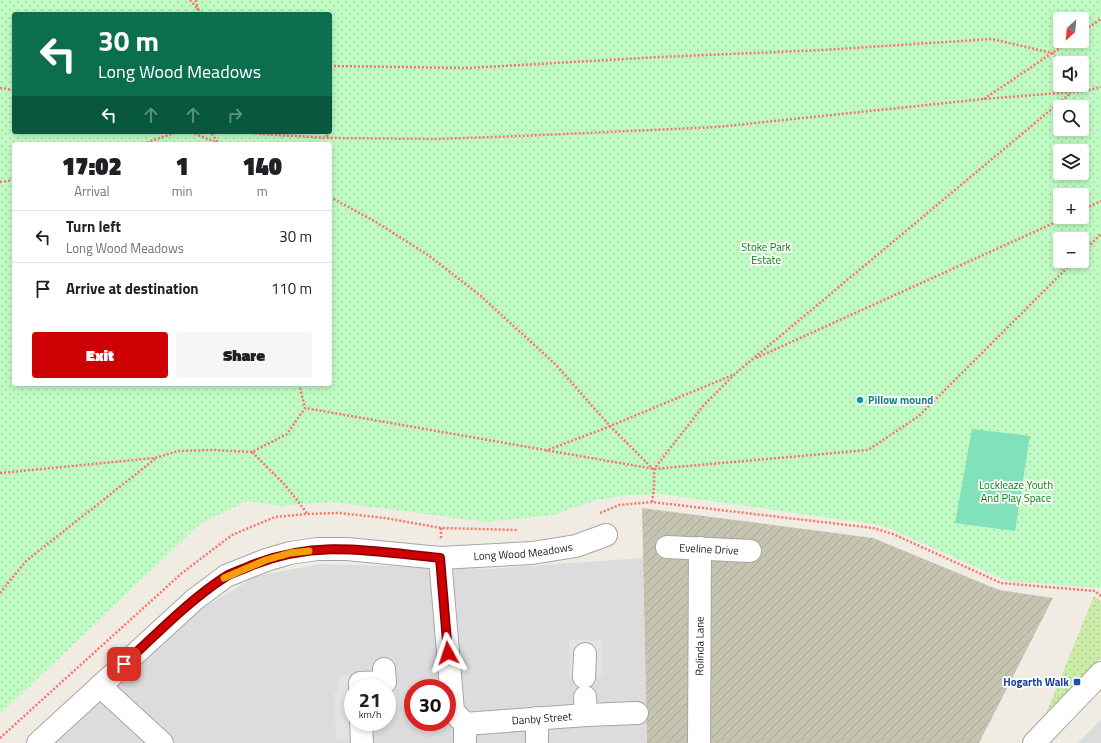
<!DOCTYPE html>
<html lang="en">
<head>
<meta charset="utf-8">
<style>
  body { margin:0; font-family:"Titillium Web",sans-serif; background:#f6f6f6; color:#202124; height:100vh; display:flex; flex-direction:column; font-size:15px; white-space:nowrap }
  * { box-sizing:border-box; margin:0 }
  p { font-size:13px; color:#757577 }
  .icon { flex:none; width:22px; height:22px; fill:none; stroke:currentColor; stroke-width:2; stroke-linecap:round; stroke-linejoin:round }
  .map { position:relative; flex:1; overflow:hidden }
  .side { position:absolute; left:12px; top:142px; width:320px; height:244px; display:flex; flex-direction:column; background:#fff; border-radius:4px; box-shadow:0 2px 6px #0003 }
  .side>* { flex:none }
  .banner { position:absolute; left:12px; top:12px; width:320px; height:122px; border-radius:4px; box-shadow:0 2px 6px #0003; background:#0b6e4f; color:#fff; overflow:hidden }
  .needle { width:26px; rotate:206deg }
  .buttons { position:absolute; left:1053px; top:12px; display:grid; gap:8px }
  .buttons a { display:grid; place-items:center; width:36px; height:36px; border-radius:4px; background:#fff; box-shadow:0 2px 6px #0003; font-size:20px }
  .speed { position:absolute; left:344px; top:679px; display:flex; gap:8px; font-size:20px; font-weight:700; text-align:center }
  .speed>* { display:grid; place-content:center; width:52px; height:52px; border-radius:50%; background:#fff; box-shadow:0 2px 6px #0003; line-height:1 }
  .speed small { font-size:10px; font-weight:400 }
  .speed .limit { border:6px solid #d22; background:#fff; color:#111 }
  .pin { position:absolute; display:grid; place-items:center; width:34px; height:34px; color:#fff; margin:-17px; border-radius:8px; box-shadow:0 2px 6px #0006 }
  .me { position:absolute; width:44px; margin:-22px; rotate:355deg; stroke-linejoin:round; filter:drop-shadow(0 0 3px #0008) }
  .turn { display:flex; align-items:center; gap:14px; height:84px; padding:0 20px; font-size:18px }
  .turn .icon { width:52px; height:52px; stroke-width:2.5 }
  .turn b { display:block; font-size:28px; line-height:34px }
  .lanes { display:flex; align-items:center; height:38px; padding:0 20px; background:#0003; justify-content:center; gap:20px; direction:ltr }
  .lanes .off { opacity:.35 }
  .eta { display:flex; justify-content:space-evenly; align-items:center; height:68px; text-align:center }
  .eta b { font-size:24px; font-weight:800; line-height:28px }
  .primary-button { display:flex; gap:8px; margin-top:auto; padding:8px 20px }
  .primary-button a { flex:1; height:46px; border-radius:4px; background:#cd0004; color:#fff; font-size:16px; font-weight:800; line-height:46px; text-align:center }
  .primary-button a+a { background:#f6f6f6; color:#202124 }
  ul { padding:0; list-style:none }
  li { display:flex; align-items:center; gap:12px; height:52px; padding:0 20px; border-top:1px solid #e0e0e0 }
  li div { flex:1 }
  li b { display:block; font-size:15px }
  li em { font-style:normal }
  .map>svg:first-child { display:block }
</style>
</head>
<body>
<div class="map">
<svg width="1101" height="743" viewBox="0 0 1101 743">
  <defs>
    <pattern id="construction-furrows" width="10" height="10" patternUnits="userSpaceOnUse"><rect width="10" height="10" fill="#c5c4b0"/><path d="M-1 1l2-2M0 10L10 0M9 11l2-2" fill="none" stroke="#a9a897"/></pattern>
    <pattern id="grass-dots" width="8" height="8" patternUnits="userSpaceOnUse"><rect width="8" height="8" fill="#cbeba9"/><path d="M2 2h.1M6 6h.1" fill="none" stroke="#aec991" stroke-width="1.8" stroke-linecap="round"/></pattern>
    <pattern id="park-dots" width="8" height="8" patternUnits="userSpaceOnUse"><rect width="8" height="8" fill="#c0fbc4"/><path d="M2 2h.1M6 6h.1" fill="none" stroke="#a5d7a8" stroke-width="1.8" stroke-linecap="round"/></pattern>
  </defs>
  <rect width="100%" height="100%" fill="#f0ece4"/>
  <path fill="#dddcdc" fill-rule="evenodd" d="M 643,558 L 647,743 L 49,743 L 198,611 L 256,576 L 320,564 L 488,569 ZM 353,688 L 387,688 L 387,722 L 353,722 ZM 413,688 L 447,688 L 447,722 L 413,722 Z
    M 1101,720 L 1101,743 L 1078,743 Z"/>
  <path fill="url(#construction-furrows)" d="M 642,508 L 873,538 L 999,590 L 1053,598 L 979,743 L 647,743 Z"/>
  <path fill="url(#grass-dots)" d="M 1094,596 L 1101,601 L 1101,659 L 1045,716 Z"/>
  <path fill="url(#park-dots)" fill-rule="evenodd" d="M 0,0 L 1101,0 L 1101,588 L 1008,581 L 881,525 L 662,494 L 629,495 L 596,500 L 553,515 L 487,522 L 333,502 L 281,506 L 247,501 L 201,523 L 0,714 ZM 14,14 L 330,14 L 330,132 L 14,132 ZM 1060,19 L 1082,19 L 1082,41 L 1060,41 ZM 1060,63 L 1082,63 L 1082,85 L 1060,85 ZM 1060,107 L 1082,107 L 1082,129 L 1060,129 ZM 14,144 L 330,144 L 330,384 L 14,384 ZM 1060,151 L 1082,151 L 1082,173 L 1060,173 ZM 1060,195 L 1082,195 L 1082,217 L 1060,217 ZM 1060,239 L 1082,239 L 1082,261 L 1060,261 Z"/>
  <path fill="#80e1ba" d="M 972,429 L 1030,436 L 1015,531 L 955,523 Z"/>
  <path fill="#e3e3e3" d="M 569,640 L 602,640 L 602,676 L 569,677 Z
    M 394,659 L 397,703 L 387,703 L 387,688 L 353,688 L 353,722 L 386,722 L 386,727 L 371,728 L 372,739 L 336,741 L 334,692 L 339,692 L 338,675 L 374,673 L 374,661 Z"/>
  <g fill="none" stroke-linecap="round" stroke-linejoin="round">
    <g stroke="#a6a6a6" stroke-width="24">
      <g id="minor">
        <path id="s1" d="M 667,547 L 750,551"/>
        <path d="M 440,558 L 453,711 L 465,724"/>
        <path d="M 584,677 L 585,654"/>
        <path d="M 100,686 L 162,743"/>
        <path d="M 360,688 L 360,683 L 385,682 L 384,669"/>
        <path d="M 585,697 L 586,715"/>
        <path d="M 361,722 L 362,743"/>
        <path id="s2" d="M 465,724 L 586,715 L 637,713"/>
        <path d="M 465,724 L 465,743"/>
        <path d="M 537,740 L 537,718"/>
        <path id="s3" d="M 38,743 L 194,600 L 226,576 L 266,560 L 290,553 L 317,549 L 347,549 L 440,558 L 532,553 L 576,546 L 606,535"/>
        <path id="s4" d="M 699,743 L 700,548"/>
        <path d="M 1034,743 L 1101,673"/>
      </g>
    </g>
    <path stroke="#fd7468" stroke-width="2.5" stroke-dasharray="2 2" stroke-linecap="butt" d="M 190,0 L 202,14
      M 196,0 L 198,10
      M 1082,32 L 1101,19
      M 330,66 L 468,68 L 660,57 L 823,50 L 992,39 L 1052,53 L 1060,63
      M 1079,85 L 1084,91
      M 0,88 L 14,90
      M 984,99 L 1070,41
      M 191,132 L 220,144
      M 216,132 L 212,134 L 218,143
      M 247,132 L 261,134 L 329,138 L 437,139 L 520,136 L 717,127 L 984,99 L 1084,91 L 1101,87
      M 324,132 L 329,138
      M 143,144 L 177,132
      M 0,182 L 14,180
      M 330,197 L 376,222 L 428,255 L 481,296 L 556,365 L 610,426 L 653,469
      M 1082,210 L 1101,201
      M 1082,253 L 1101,234
      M 756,358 L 1067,217
      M 299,384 L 305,408
      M 545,451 L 603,429 L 735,374
      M 0,473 L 155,458 L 178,451 L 214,450 L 252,452
      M 652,502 L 654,488 L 654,469 L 704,405 L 736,373 L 1071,93
      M 307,513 L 284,484 L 252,452 L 287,434 L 305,408 L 654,469 L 868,450 L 919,416 L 1074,261
      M 600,513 L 619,505 L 652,502 L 873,528 L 893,534 L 1001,583 L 1095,591 L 1101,596
      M 441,538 L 441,528
      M 0,593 L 26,561 L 155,459
      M 0,738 L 182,573 L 232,535 L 275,517 L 307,514 L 339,513 L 385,518 L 441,528 L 518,530"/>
    <use href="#minor" stroke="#fff" stroke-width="22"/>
  </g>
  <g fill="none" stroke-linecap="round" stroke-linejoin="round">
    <g stroke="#850003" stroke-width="10">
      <path id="route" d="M 124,664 C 156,635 188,601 225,577 C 233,572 242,570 250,566 C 316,539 371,551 440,558 L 448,653"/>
    </g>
    <use href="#route" stroke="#cd0004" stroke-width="7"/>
    <path stroke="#f59e0b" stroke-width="7" d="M 224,578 L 266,560 L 290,553 L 309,551"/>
  </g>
  <circle fill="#0f9aa8" stroke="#fff" stroke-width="1.5" cx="860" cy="400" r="4"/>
  <rect fill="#1a4fb4" stroke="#fff" stroke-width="1.5" x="1073" y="678" width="8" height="8" rx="2"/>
  <g text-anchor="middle" stroke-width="3.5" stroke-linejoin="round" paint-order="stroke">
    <g font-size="11" fill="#088110" stroke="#fff">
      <text x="766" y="251">Stoke Park<tspan x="766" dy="13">Estate</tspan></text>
      <text x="1016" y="489">Lockleaze Youth<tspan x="1016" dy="13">And Play Space</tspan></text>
    </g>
    <g font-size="11" font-weight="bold" fill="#0d838f" stroke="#fff" text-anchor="start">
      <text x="868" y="404">Pillow mound</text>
    </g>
    <g font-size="11" fill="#1f1f1f" stroke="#fff">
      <text dy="4" stroke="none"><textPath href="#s1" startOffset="42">Eveline Drive</textPath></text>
      <text dy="4" stroke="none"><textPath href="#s3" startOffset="554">Long Wood Meadows</textPath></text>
      <text dy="4" stroke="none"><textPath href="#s4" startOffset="97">Rolinda Lane</textPath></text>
      <text dy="4" stroke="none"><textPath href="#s2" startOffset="77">Danby Street</textPath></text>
    </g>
    <g font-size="11" font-weight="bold" fill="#164399" stroke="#fff" text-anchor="end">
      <text x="1069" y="686">Hogarth Walk</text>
    </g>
  </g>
</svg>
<div class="buttons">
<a><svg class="needle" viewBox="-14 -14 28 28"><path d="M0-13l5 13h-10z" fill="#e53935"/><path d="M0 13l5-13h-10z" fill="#757577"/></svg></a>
<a><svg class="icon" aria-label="sound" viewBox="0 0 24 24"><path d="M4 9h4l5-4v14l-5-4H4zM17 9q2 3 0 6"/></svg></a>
<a><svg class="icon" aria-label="search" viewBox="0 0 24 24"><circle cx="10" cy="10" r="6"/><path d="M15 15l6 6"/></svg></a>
<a><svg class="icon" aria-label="layers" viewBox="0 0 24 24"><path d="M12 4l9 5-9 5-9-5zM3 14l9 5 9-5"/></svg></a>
<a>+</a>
<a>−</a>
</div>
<div class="speed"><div>21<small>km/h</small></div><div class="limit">30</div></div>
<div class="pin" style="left:124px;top:664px;background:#d93025"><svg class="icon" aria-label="arrive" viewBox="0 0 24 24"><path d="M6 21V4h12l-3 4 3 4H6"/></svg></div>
<svg class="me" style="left:448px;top:653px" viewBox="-20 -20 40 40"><path d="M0-17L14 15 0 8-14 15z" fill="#cd0004" stroke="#fff" stroke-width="4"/></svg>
<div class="banner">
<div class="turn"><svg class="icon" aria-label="left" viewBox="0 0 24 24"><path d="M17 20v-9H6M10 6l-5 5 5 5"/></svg><div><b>30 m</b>Long Wood Meadows</div></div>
<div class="lanes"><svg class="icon" aria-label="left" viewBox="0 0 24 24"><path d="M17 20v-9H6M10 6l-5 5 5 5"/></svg><svg class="icon off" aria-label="ahead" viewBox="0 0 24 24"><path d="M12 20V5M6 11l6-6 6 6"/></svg><svg class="icon off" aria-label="ahead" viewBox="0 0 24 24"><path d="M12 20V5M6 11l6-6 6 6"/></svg><svg class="icon off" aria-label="right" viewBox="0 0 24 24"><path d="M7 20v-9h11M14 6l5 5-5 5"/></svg></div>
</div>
<section class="side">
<div class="eta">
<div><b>17:02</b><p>Arrival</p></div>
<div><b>1</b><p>min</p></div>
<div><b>140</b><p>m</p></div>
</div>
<ul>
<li><svg class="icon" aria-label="left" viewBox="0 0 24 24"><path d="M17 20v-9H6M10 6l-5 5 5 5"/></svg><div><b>Turn left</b><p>Long Wood Meadows</p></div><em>30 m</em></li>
<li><svg class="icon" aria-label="arrive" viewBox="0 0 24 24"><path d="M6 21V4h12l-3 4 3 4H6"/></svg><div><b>Arrive at destination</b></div><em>110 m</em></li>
</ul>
<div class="primary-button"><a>Exit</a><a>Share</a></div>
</section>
</div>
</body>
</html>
